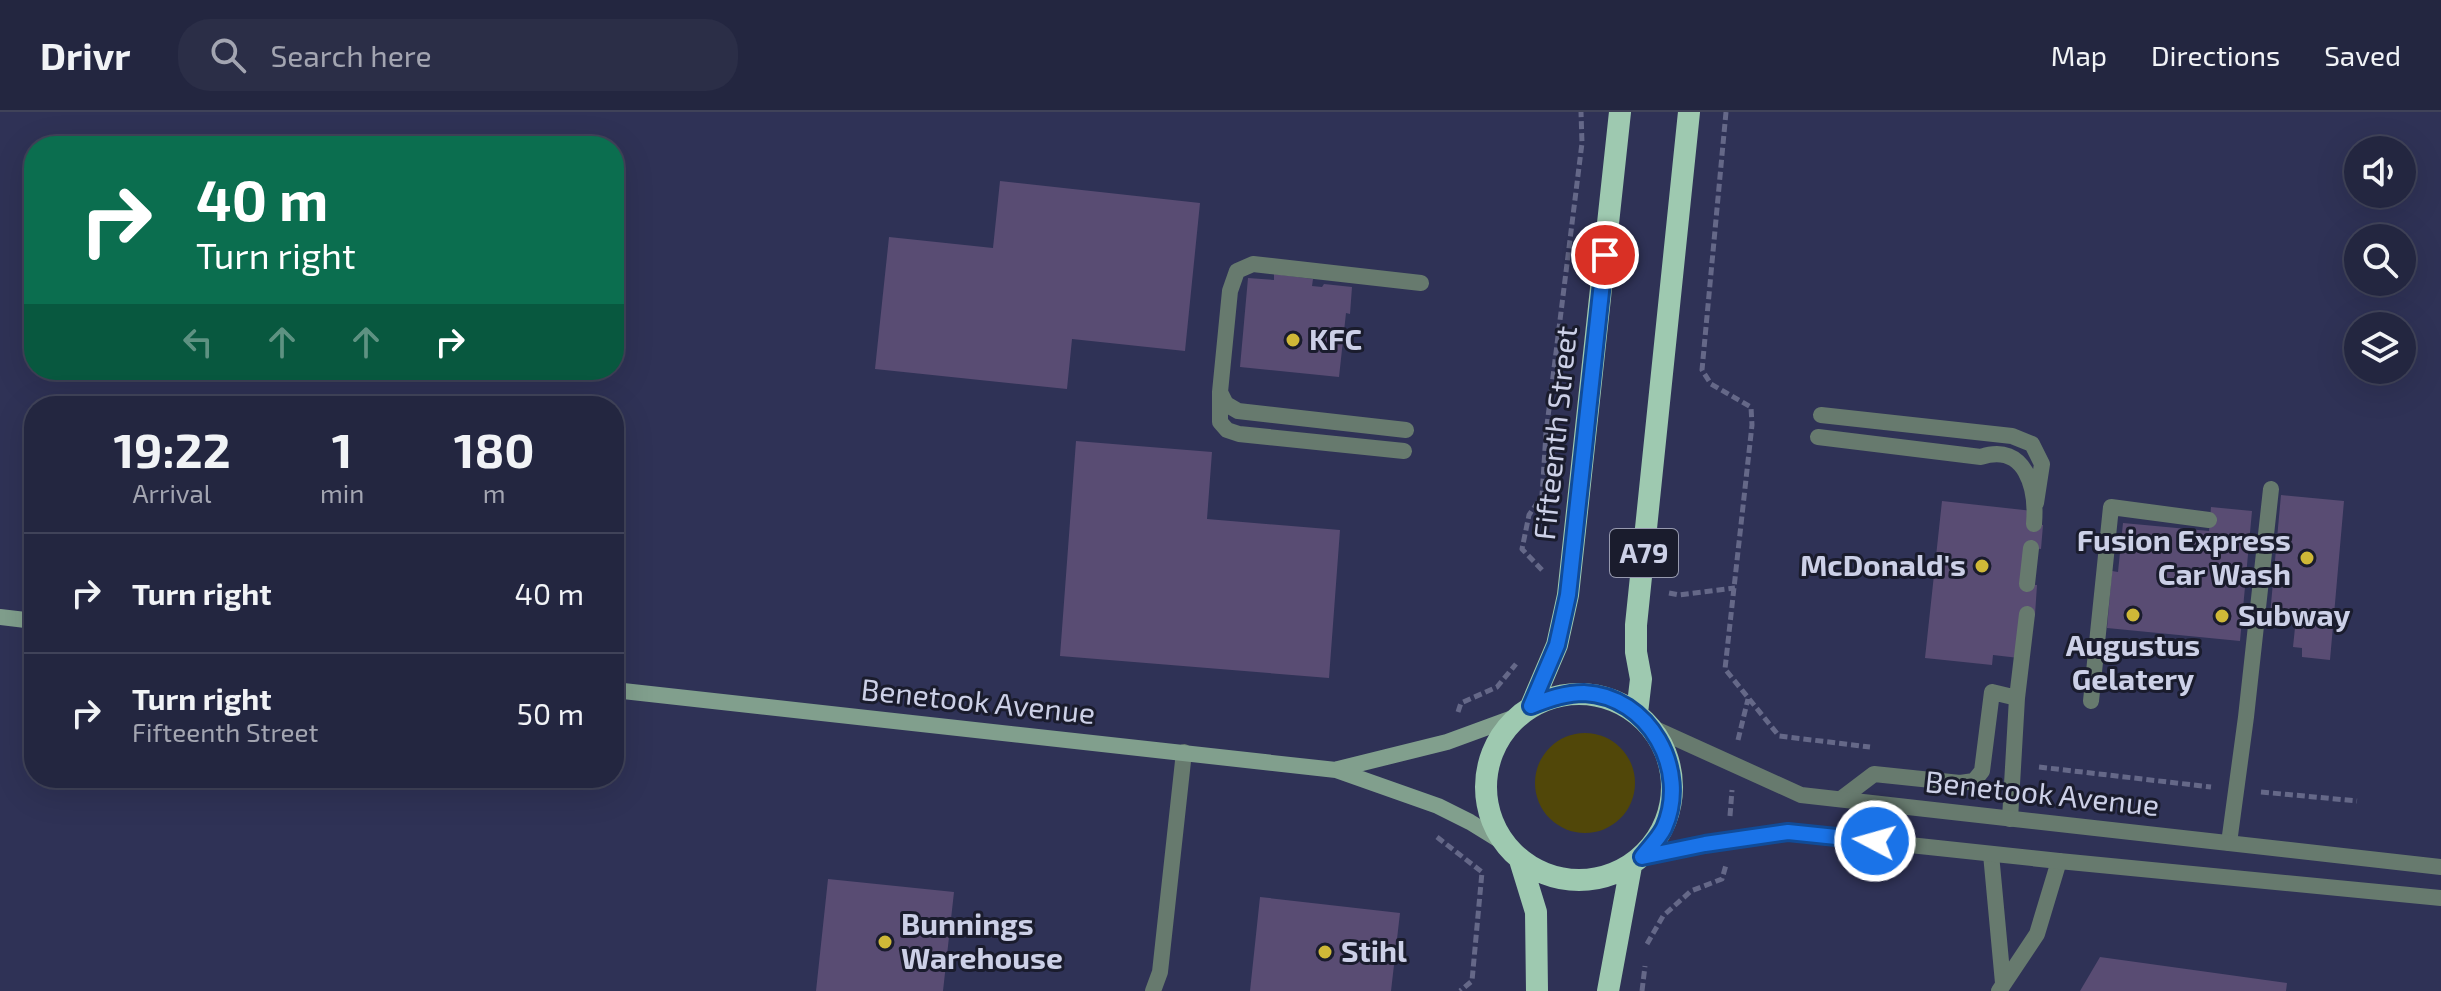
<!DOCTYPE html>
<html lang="en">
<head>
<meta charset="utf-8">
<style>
  body { margin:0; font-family:"Exo 2",sans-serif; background:#2b2e47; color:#f1f3f6; height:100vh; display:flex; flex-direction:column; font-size:30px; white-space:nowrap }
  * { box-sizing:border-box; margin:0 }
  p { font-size:26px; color:#a3a5b1 }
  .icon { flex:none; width:44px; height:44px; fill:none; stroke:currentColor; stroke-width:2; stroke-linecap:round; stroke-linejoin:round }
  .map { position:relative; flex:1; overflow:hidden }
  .details { position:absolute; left:24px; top:284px; width:600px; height:392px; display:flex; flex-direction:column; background:#232640; border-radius:32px; box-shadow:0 8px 32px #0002,0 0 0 2px #404359 }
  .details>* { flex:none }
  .banner { position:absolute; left:24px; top:24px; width:600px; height:244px; border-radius:32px; box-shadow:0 8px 32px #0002,0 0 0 2px #404359; background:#0b6e4f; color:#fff; overflow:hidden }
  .fabs { position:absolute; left:2344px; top:24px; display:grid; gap:16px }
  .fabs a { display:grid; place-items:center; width:72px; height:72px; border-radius:50%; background:#232640; box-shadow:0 8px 32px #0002,0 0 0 2px #404359; font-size:40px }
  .pin { position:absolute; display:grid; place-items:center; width:68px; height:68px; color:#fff; margin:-34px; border:4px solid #fff; border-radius:50%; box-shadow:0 2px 8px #0007 }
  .me { position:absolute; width:88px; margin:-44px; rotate:276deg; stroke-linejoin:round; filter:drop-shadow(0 0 6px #0008) }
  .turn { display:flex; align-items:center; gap:28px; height:168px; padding:0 40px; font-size:36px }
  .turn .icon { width:104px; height:104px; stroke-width:2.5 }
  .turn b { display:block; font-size:56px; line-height:68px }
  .lanes { display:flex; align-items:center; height:76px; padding:0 40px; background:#0003; justify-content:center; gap:40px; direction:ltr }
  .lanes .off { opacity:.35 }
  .eta { display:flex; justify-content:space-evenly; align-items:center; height:136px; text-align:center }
  .eta b { font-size:48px; font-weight:700; line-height:56px }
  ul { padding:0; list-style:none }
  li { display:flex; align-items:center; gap:24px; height:120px; padding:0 40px; border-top:2px solid #404359 }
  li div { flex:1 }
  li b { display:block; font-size:30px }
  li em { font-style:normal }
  header { display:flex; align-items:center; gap:48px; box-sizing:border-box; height:112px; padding:0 40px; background:#232640; border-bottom:2px solid #404359 }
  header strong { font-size:38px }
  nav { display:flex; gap:44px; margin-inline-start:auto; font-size:28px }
  .search { width:560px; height:72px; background:#2b2e47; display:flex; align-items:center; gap:20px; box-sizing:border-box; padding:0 28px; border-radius:32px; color:#a3a5b1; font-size:30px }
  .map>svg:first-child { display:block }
</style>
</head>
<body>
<header>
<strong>Drivr</strong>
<div class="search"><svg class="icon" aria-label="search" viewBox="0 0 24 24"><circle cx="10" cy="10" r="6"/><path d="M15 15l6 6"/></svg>Search here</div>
<nav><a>Map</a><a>Directions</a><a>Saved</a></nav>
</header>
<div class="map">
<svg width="2441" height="879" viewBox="0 0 2441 879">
  <rect width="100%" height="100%" fill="#2f3256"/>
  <path fill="#514709" d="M1535 671a50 50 0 1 1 100 0a50 50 0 1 1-100 0Z"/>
  <path fill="#594c73" d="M 1000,69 L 1200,91 L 1185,239 L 1072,227 L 1067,277 L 875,257 L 889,125 L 993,136 Z
    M 1274,162 L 1313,167 L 1312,174 L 1322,175 L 1324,172 L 1352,175 L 1350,202 L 1346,201 L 1339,265 L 1240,255 L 1248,166 L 1274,168 Z
    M 1076,329 L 1212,340 L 1207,407 L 1340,418 L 1329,566 L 1060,544 Z
    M 2281,383 L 2344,389 L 2330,548 L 2302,545 L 2302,536 L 2293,535 L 2296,506 L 2270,503 Z
    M 1942,389 L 2033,399 L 2031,412 L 2043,413 L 2041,437 L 2031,436 L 2027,472 L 2037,473 L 2035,503 L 2019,546 L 1993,543 L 1992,553 L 1925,546 Z
    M 2211,395 L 2252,399 L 2240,529 L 2107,516 L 2112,459 L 2118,460 L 2123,411 L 2209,419 Z
    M 828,767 L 954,780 L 943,879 L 816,879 Z
    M 1260,785 L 1400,801 L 1391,879 L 1250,879 Z
    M 2100,845 L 2287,871 L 2286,879 L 2080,879 Z"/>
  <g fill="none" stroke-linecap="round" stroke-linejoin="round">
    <path stroke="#656888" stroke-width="5" stroke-dasharray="8 4" stroke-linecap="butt" d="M 1726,0 L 1702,258 L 1711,272 L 1751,295 L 1752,313 L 1725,557 L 1779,624 L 1870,635
      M 1542,458 L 1522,437 L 1529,403 L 1542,384 L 1546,321 L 1582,31 L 1581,0
      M 1669,481 L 1679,483 L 1735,476
      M 1458,600 L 1461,591 L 1497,575 L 1516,552
      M 1738,628 L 1748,587
      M 2039,655 L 2211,675
      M 2261,680 L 2357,689
      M 1730,704 L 1732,678
      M 1437,725 L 1482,760 L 1472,869 L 1460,879
      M 1647,832 L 1663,804 L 1691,779 L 1722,767 L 1726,753
      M 1642,879 L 1645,854"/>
    <path stroke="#677a6e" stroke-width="16" d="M 1220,281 L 1220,310 L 1227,318 L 1239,322 L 1404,339
      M 1821,303 L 2012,324 L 2032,332 L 2042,352 L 2036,391
      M 1406,318 L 1238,299 L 1226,292 L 1220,280 L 1230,179 L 1237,159 L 1253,152 L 1421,171
      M 1818,325 L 1981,345 C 2026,330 2037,377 2034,412
      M 2027,472 L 2031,436
      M 2091,589 L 2111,395 L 2209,408
      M 1841,687 L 1874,662 L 1960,671 L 1974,669 L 1982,659 L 1992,580 L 2017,586
      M 2010,707 L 2017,586 L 2027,502
      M 2229,731 L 2246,605 L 2271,377
      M 1991,742 L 2003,871
      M 1153,879 L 1160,860 L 1184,640
      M 1999,879 L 2037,822 L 2059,749"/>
    <path stroke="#677a6e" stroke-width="16" d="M 1651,615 L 1801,683 L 2441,755
      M 1642,745 L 1705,732 L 1788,720 L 2059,749 L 2441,786"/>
    <path stroke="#819f8d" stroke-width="16" d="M 0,505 L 34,509
      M 614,578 L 1336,658 L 1438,694 L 1470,710 L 1504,731
      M 1338,657 L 1447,630 L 1518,604"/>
    <path stroke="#9ec9b0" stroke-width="22" d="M1486 675a93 93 0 1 1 186 0a93 93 0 1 1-186 0Z
      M 1531,594 L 1557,533 L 1568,483 L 1620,0
      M 1637,601 L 1641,567 L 1636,540 L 1636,513 L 1689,0
      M 1520,748 L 1536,800 L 1537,879
      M 1608,879 L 1631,754"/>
  </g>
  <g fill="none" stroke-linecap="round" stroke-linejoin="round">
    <g stroke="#114b97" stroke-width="20">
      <path id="route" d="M 1605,143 L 1568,483 L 1557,533 L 1531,594 C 1548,587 1565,581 1584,581 C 1649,584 1690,658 1664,716 C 1659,726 1649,736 1642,745 L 1705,732 L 1788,720 L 1875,729"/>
    </g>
    <use href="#route" stroke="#1a73e8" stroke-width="14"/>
  </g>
  <g fill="#cfb837" stroke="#1a1c2d" stroke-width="3">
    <circle cx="1293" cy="228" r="8"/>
    <circle cx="2307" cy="446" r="8"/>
    <circle cx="1982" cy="454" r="8"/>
    <circle cx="2133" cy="503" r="8"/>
    <circle cx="2222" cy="504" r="8"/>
    <circle cx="885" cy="830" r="8"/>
    <circle cx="1325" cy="840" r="8"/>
  </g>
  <g text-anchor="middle" stroke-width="6" stroke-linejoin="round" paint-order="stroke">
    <rect fill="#1a1c2d" stroke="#979aaf" stroke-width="2" x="1610" y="417" width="68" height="48" rx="6"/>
    <g font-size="28" font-weight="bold" fill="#ccd0e7">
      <text x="1644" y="451">A79</text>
    </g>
    <g font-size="30" font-weight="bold" fill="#ccd0e7" stroke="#1a1c2d" text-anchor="start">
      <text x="1309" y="238">KFC</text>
      <text x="2291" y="439" text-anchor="end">Fusion Express<tspan x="2291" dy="34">Car Wash</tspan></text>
      <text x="1966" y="464" text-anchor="end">McDonald's</text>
      <text x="2238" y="514">Subway</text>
      <text x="2133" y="544" text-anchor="middle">Augustus<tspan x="2133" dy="34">Gelatery</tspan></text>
      <text x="901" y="823">Bunnings<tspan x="901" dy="34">Warehouse</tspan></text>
      <text x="1341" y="850">Stihl</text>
    </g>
    <g font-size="30" fill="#ccd0e7" stroke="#1a1c2d">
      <text transform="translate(1556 321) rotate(-84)" y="10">Fifteenth Street</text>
      <text transform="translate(978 590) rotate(6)" y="10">Benetook Avenue</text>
      <text transform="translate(2042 682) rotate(6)" y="10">Benetook Avenue</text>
    </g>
  </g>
</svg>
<div class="fabs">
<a><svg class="icon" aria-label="sound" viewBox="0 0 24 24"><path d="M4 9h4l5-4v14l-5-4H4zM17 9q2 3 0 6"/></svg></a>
<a><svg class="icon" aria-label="search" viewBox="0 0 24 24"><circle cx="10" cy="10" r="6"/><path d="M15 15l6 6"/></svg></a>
<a><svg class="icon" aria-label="layers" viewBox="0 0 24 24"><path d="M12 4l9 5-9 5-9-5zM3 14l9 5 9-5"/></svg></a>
</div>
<div class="pin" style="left:1605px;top:143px;background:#d93025"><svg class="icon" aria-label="arrive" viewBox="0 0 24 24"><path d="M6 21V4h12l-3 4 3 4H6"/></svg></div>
<svg class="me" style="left:1875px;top:729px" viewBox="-20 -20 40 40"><circle r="17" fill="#1a73e8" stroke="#fff" stroke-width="3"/><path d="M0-11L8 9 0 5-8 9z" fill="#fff"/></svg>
<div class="banner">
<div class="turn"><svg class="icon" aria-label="right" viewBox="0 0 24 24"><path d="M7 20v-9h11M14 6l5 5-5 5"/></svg><div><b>40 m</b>Turn right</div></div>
<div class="lanes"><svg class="icon off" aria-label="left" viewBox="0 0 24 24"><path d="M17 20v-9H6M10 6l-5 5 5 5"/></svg><svg class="icon off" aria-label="ahead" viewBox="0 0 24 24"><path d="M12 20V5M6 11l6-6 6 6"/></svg><svg class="icon off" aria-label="ahead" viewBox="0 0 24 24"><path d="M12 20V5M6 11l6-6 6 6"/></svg><svg class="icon" aria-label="right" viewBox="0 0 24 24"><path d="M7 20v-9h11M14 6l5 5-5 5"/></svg></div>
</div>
<section class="details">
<div class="eta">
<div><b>19:22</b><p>Arrival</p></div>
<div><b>1</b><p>min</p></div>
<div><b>180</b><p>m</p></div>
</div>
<ul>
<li><svg class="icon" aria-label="right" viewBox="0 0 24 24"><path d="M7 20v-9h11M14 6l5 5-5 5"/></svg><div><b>Turn right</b></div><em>40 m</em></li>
<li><svg class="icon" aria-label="right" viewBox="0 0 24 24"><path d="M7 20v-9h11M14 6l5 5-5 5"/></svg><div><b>Turn right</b><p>Fifteenth Street</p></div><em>50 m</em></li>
</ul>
</section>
</div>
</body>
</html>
